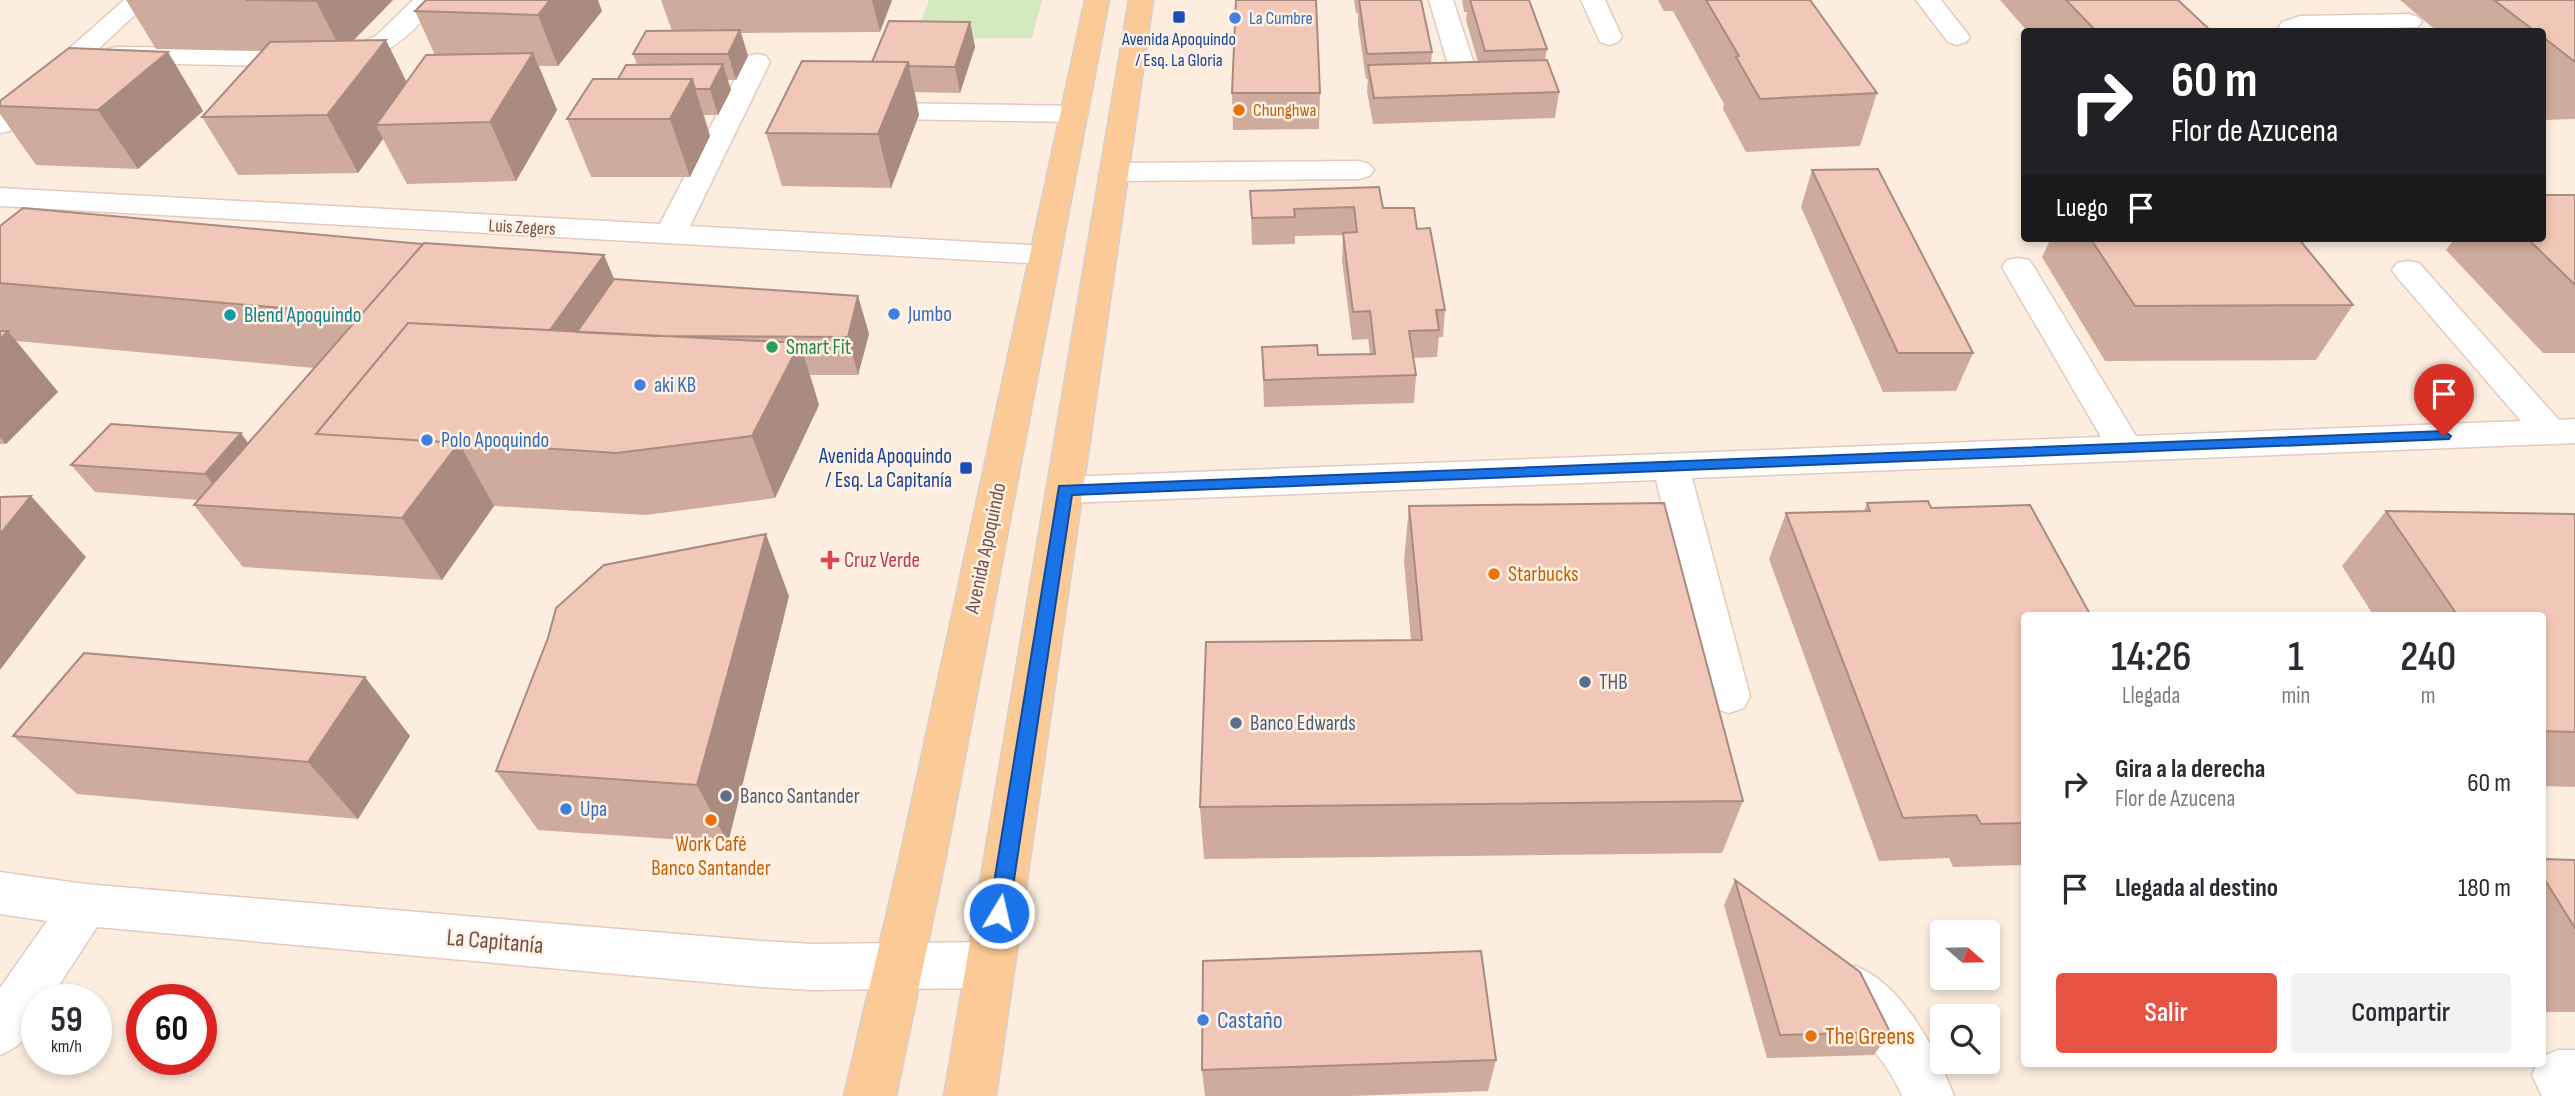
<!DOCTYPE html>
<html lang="es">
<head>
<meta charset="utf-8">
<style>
  body { margin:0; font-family:"Sofia Sans Condensed",sans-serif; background:#f2f2f3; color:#2b2b33; height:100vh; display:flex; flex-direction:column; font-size:26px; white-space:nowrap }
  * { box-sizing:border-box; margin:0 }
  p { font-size:23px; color:#7c7c81 }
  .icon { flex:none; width:38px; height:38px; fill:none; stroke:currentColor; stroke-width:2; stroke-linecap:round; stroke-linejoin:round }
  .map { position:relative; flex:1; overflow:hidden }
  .drawer { position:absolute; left:2021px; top:612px; width:525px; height:455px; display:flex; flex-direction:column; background:#fff; border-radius:7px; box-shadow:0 4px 10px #0003 }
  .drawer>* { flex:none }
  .banner { position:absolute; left:2021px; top:28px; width:525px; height:214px; border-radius:7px; box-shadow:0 4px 10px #0003; background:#202124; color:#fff; overflow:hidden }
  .needle { width:46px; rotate:110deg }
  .fabs { position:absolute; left:1930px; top:920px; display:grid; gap:14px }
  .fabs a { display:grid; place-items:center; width:70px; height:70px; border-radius:7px; background:#fff; box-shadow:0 4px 10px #0003; font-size:35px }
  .speed { position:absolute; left:21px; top:984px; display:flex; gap:14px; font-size:35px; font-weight:700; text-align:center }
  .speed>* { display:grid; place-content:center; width:91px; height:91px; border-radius:50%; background:#fff; box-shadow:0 4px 10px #0003; line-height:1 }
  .speed small { font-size:18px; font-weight:400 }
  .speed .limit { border:10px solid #d22; background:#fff; color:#111 }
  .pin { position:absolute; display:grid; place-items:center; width:60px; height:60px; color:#fff; margin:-72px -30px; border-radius:50% 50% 50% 0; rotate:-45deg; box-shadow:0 0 7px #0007 }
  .pin .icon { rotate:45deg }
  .me { position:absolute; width:77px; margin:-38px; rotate:9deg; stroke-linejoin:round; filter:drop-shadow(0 0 5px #0008) }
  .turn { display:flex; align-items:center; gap:24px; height:147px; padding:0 35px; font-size:32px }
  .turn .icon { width:91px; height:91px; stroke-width:2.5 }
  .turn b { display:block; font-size:49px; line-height:60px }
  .then { display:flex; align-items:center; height:66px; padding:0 35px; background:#0003; gap:14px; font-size:26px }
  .eta { display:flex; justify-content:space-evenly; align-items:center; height:119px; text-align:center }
  .eta b { font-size:42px; font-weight:600; line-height:49px }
  .action { display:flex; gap:14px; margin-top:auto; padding:14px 35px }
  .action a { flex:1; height:80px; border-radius:7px; background:#e75343; color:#fff; font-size:28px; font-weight:600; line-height:80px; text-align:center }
  .action a+a { background:#f2f2f3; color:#2b2b33 }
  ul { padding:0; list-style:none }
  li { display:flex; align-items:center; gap:21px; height:105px; padding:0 35px }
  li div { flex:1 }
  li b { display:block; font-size:26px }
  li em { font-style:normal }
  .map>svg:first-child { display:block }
</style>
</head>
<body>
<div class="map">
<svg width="2575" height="1096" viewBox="0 0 2575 1096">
  <rect width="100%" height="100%" fill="#fceddf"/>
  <path fill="#d5e9be" d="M 929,0 L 1042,0 L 1032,38 L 915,39 Z"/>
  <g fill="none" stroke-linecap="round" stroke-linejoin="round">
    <g stroke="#e2cabe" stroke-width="3">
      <path id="minor" d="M 124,0 L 151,0 L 10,131 L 0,133 L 0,110 Z
        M 413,0 L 434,0 L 436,3 C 412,38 381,60 339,67 L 117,63 L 108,61 L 104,55 L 108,49 L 117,47 L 349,49 L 377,35 Z
        M 1429,0 L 1453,0 L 1473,61 L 1469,67 L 1460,69 L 1451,67 L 1447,61 Z
        M 1581,0 L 1605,0 L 1622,37 L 1618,42 L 1609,45 L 1600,42 Z
        M 1916,0 L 1941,0 L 1970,37 L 1966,42 L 1957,45 L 1948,42 Z
        M 2409,14 L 2418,17 L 2422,22 L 2418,27 L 2276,32 L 2282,22 L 2300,16 Z
        M 757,54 L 766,56 L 770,62 L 690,226 L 1045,246 L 1056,248 L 1061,255 L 1056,262 L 1045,264 L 0,206 L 0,188 L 660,224 L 744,62 L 748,56 Z
        M 889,103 L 1074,106 L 1084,108 L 1088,114 L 1084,120 L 1074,122 L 889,119 L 879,117 L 875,111 L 879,105 Z
        M 1359,161 L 1369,164 L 1374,170 L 1369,176 L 1359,179 L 1114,181 L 1104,178 L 1099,172 L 1104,166 L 1114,163 Z
        M 2018,258 L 2029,260 L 2034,267 L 2136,436 L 2521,421 L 2397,277 L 2392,270 L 2397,263 L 2408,261 L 2419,263 L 2559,420 L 2575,419 L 2575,443 L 1692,478 L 1750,696 L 1744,708 L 1729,713 L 1714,708 L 1708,696 L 1656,480 L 1065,503 L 1052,499 L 1046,490 L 1052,481 L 1065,477 L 2101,437 L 2002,267 L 2007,260 Z
        M 0,872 L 85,884 L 761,941 L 812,944 L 991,942 L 1008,949 L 1015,965 L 1008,981 L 991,988 L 812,990 L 761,987 L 97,927 L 50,999 L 37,999 C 37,1027 26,1045 0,1055 L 0,988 L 47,921 L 0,914 Z
        M 1855,966 C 1903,984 1936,1050 1954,1096 L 1902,1096 C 1885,1054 1847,1027 1830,989 L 1838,973 Z
        M 2558,1050 L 2575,1050 L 2575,1096 L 2542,1096 L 2532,1075 L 2537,1064 L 2543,1064 L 2543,1056 Z"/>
    </g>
    <g stroke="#d8cecb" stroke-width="3">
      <path id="major" d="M 1085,0 L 1109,0 L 945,861 L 896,1096 L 844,1096 L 899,861 Z
        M 1129,0 L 1153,0 L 996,1096 L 944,1096 Z"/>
    </g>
    <use href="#minor" fill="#fff" fill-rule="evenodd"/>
    <use href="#major" fill="#fcca96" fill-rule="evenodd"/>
  </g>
  <path fill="#cfab9d" d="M 126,0 L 393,0 L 353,41 L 407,83 L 435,55 L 415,11 L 602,11 L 558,66 L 539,66 L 557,110 L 516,181 L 407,184 L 383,139 L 358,173 L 238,175 L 202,117 L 262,51 L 156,49 Z
    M 661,0 L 892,0 L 880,32 L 741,33 L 748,56 L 736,80 L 727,80 L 731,90 L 718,115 L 704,115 L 710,136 L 690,177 L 591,177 L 567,119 L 637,65 L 633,54 L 672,31 Z
    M 1354,0 L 1421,0 L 1432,52 L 1431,63 L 1478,62 L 1466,20 L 1467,12 L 1464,12 L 1462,0 L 1529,0 L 1547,49 L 1545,60 L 1559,92 L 1555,118 L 1373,124 L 1367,91 L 1368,79 L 1366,79 L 1358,24 L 1358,13 L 1356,13 Z
    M 1658,0 L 1810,0 L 1877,93 L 1860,146 L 1746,152 L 1723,109 L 1724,104 L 1673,11 L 1664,11 Z
    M 2000,0 L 2178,0 L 2212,32 L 2028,32 Z
    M 2400,0 L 2575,0 L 2575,119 L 2545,120 L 2543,118 L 2543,32 L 2438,32 Z
    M 970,22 L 975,47 L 960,93 L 915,92 L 919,115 L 891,188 L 782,186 L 766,133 L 872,62 Z
    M 168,52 L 203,111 L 138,169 L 36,165 L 0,114 L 0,101 Z
    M 1232,93 L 1320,93 L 1319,129 L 1233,130 Z
    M 1812,170 L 1973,353 L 1956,391 L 1883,392 L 1801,207 Z
    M 1250,191 L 1383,208 L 1417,229 L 1445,310 L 1443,337 L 1439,337 L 1437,357 L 1414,358 L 1416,375 L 1414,403 L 1264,407 L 1262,347 L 1318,355 L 1370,354 L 1368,339 L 1352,340 L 1342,260 L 1343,235 L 1295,236 L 1295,244 L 1252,245 Z
    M 2575,195 L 2575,353 L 2543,353 L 2446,250 L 2455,238 L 2543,238 Z
    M 0,226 L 423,244 L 604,255 L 614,279 L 858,296 L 869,334 L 858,375 L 810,375 L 819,405 L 775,498 L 646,515 L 494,506 L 442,580 L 243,567 L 194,505 L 199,500 L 95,492 L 71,465 L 248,443 L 314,368 L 16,341 L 58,392 L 6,444 L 0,444 Z
    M 2051,238 L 2298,238 L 2353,305 L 2316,360 L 2105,361 L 2042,257 Z
    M 1867,503 L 1931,508 L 2025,616 L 2025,865 L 1953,867 L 1949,858 L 1879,861 L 1769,559 L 1786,513 L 1864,511 Z
    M 1409,506 L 1743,801 L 1722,853 L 1204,859 L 1200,807 L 1411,640 L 1404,561 Z
    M 2386,511 L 2575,516 L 2575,787 L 2543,786 L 2543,616 L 2374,616 L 2342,566 Z
    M 789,596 L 728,843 L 538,830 L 496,771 Z
    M 13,736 L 410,736 L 358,819 L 77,794 Z
    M 2543,859 L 2575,860 L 2575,1012 L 2543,1012 Z
    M 1735,880 L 1890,1032 L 1874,1055 L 1767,1058 L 1724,905 Z
    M 1496,1060 L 1488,1091 L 1351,1096 L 1205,1096 L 1202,1070 Z"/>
  <path fill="#a98b80" d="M 317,0 L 393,0 L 342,52 L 316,1 Z
    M 550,0 L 598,0 L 602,11 L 558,66 L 538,15 Z
    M 872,0 L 892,0 L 880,32 Z
    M 970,22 L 975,47 L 960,93 L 955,67 Z
    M 740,30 L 748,56 L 736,80 L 728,54 Z
    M 386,40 L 414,97 L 376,125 L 383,139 L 358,173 L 327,115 Z
    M 168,52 L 203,111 L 138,169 L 98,110 Z
    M 533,53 L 557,110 L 516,181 L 490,122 Z
    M 908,62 L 919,115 L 891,188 L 878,134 Z
    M 723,64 L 731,90 L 718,115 L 710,89 Z
    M 692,79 L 710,136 L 690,177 L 670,119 Z
    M 604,255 L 630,317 L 574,335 L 549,332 Z
    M 858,296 L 869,334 L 858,375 L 848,337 Z
    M 8,331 L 58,392 L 6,444 L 0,437 L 0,339 Z
    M 800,343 L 819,405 L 775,498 L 752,436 Z
    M 241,433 L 261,461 L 226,502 L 205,474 Z
    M 459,443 L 494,506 L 442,580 L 402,518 Z
    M 31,496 L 86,557 L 0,670 L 0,534 Z
    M 766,534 L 789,596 L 728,843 L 697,785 Z
    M 365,677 L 410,736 L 358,819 L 308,762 Z"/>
  <path fill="#f1c7b7" stroke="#a98b80" stroke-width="2" d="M 246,0 L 317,0 L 316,1 Z
    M 426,0 L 550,0 L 538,15 L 415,11 Z
    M 1236,0 L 1316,0 L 1320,93 L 1232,93 Z
    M 1359,0 L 1421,0 L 1432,52 L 1367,54 Z
    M 1470,0 L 1529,0 L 1547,49 L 1485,51 Z
    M 1706,0 L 1810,0 L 1877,93 L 1760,99 L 1736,57 L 1739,56 Z
    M 2066,0 L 2178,0 L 2212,32 L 2097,32 Z
    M 2494,0 L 2575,0 L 2575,62 L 2543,37 L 2543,32 L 2536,32 Z
    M 889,21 L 970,22 L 955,67 L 909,66 L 908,62 L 872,62 Z
    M 740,30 L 728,54 L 633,54 L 646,31 Z
    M 386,40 L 327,115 L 202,117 L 270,42 Z
    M 69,48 L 168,52 L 98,110 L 0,106 L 0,101 Z
    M 533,53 L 490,122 L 376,125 L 426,55 Z
    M 1547,60 L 1559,92 L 1374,98 L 1368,65 Z
    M 802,61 L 908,62 L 878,134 L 766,133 Z
    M 723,64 L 710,89 L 695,89 L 692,79 L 618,79 L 626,65 Z
    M 593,79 L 692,79 L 670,119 L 567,119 Z
    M 1878,169 L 1973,353 L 1898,353 L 1812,170 Z
    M 1379,187 L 1383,208 L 1414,208 L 1417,229 L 1430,228 L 1445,310 L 1436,310 L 1439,330 L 1409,331 L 1416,375 L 1264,380 L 1262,347 L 1317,345 L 1318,355 L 1375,354 L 1370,311 L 1353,312 L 1343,233 L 1357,232 L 1354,207 L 1294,209 L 1295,217 L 1252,218 L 1250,191 Z
    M 2543,195 L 2575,195 L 2575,285 L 2527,238 L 2543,238 Z
    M 23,208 L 423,244 L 361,315 L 0,283 L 0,226 Z
    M 2090,238 L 2298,238 L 2353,305 L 2135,306 Z
    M 424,243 L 604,255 L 550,330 L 408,323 L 316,434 L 459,443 L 402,518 L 194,505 Z
    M 614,279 L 858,296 L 848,337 L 656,336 L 577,332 Z
    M 408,323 L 800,343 L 752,436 L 617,453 L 316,434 Z
    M 0,331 L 8,331 L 0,339 Z
    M 111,424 L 241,433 L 205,474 L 71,465 Z
    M 31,496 L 0,534 L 0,497 Z
    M 1928,501 L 1931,508 L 2030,505 L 2091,616 L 2025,616 L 2025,823 L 1981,824 L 1976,815 L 1903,818 L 1786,513 L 1870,511 L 1867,503 Z
    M 1664,503 L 1743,801 L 1200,807 L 1206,642 L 1422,640 L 1409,506 Z
    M 2386,511 L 2574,514 L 2575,516 L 2575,732 L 2543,731 L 2543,616 L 2458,616 Z
    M 766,534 L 697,785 L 496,771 L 548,638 L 556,608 L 604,565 Z
    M 84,653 L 365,677 L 308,762 L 13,736 Z
    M 2543,859 L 2575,860 L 2575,928 L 2543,877 Z
    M 1735,880 L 1860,972 L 1890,1032 L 1780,1035 Z
    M 1481,951 L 1496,1060 L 1202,1070 L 1203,961 Z"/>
  <path fill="#1a73e8" stroke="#114b97" stroke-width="2" d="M 2444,431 L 2451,436 L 2449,439 L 1072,495 L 1009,913 L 1006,919 L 999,922 L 992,919 L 989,913 L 1059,486 Z"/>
  <g fill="#1a4fb4" stroke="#fff2e5" stroke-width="2.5">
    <rect x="1172" y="10" width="14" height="14" rx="3.5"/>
    <rect x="959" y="461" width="14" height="14" rx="3.5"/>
  </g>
  <g fill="#3f7fe0" stroke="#fff2e5" stroke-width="2.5">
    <circle cx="1235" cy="18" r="7"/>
    <circle cx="894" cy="314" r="7"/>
    <circle cx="640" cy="385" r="7"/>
    <circle cx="427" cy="440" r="7"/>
    <circle cx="566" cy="809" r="7"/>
    <circle cx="1203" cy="1020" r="7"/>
  </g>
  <g fill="#e8710a" stroke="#fff2e5" stroke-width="2.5">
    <circle cx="1239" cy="110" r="7"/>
    <circle cx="1494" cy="574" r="7"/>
    <circle cx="711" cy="820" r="7"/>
    <circle cx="1811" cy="1036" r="7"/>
  </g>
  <circle fill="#0f9aa8" stroke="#fff2e5" stroke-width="2.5" cx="230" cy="315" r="7"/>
  <circle fill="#2e9e5b" stroke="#fff2e5" stroke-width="2.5" cx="772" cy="347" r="7"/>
  <path fill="#e0444e" stroke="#fff2e5" stroke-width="2.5" d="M826.5 549.5h7v7h7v7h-7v7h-7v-7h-7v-7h7z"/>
  <g fill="#5c6f8a" stroke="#fff2e5" stroke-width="2.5">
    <circle cx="1585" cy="682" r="7"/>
    <circle cx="1236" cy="723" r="7"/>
    <circle cx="726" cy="796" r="7"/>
  </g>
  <g text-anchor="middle" stroke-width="5" stroke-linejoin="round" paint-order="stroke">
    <g font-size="18" fill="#366cbe" stroke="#fff2e5" text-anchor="start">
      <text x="1249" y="24">La Cumbre</text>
    </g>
    <g font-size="18" fill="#164399" stroke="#fff2e5">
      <text x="1179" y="45">Avenida Apoquindo<tspan x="1179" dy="21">/ Esq. La Gloria</tspan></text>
    </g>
    <g font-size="18" fill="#c56008" stroke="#fff2e5" text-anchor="start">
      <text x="1253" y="116">Chunghwa</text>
    </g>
    <g font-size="18" fill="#725147" stroke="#fff2e5">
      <text transform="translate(522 227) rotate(3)" y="6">Luis Zegers</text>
    </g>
    <g font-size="21" fill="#366cbe" stroke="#fff2e5" text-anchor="start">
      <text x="908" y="321">Jumbo</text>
      <text x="654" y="392">aki KB</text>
      <text x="441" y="447">Polo Apoquindo</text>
      <text x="580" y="816">Upa</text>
    </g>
    <g font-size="21" fill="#0d838f" stroke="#fff2e5" text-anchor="start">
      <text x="244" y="322">Blend Apoquindo</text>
    </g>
    <g font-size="21" fill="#27864d" stroke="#fff2e5" text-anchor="start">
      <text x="786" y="354">Smart Fit</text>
    </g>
    <g font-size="21" fill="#164399" stroke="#fff2e5" text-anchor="end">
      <text x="952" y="463">Avenida Apoquindo<tspan x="952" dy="24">/ Esq. La Capitanía</tspan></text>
    </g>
    <g font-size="21" fill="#725147" stroke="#fff2e5">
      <text transform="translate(985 548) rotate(-78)" y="7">Avenida Apoquindo</text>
    </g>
    <g font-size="21" fill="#be3a42" stroke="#fff2e5" text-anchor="start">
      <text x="844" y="567">Cruz Verde</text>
    </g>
    <g font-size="21" fill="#c56008" stroke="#fff2e5" text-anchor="start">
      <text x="1508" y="581">Starbucks</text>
      <text x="711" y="851" text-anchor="middle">Work Café<tspan x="711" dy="24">Banco Santander</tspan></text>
    </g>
    <g font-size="21" fill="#4e5e75" stroke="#fff2e5" text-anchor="start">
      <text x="1599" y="689">THB</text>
      <text x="1250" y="730">Banco Edwards</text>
      <text x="740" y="803">Banco Santander</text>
    </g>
    <g font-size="24" fill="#725147" stroke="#fff2e5">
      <text transform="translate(495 941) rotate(5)" y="8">La Capitanía</text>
    </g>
    <g font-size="24" fill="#366cbe" stroke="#fff2e5" text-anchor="start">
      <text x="1217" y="1028">Castaño</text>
    </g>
    <g font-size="24" fill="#c56008" stroke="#fff2e5" text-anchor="start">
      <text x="1825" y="1044">The Greens</text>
    </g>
  </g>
</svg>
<div class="fabs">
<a><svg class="needle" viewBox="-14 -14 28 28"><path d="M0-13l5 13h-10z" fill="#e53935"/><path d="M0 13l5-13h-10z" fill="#7c7c81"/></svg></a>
<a><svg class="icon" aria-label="search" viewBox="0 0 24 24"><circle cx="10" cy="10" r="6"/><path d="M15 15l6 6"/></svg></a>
</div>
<div class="speed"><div>59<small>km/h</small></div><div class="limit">60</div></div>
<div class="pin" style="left:2444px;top:436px;background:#d93025"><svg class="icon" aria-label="arrive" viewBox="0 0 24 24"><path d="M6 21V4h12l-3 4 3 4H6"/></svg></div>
<svg class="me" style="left:999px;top:913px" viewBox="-20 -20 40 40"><circle r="17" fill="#1a73e8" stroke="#fff" stroke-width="3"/><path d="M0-11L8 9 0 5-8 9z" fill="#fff"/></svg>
<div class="banner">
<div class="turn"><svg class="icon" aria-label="right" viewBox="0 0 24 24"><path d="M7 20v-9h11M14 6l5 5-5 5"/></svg><div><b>60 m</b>Flor de Azucena</div></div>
<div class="then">Luego<svg class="icon" aria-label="arrive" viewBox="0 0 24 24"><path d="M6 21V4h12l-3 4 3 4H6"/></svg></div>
</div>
<section class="drawer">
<div class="eta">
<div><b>14:26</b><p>Llegada</p></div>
<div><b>1</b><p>min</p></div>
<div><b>240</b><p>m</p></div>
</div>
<ul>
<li><svg class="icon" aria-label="right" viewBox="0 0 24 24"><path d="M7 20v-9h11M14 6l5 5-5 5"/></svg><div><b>Gira a la derecha</b><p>Flor de Azucena</p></div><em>60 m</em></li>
<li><svg class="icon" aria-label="arrive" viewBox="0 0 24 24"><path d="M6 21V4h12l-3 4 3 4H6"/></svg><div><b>Llegada al destino</b></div><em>180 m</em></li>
</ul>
<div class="action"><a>Salir</a><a>Compartir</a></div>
</section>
</div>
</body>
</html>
